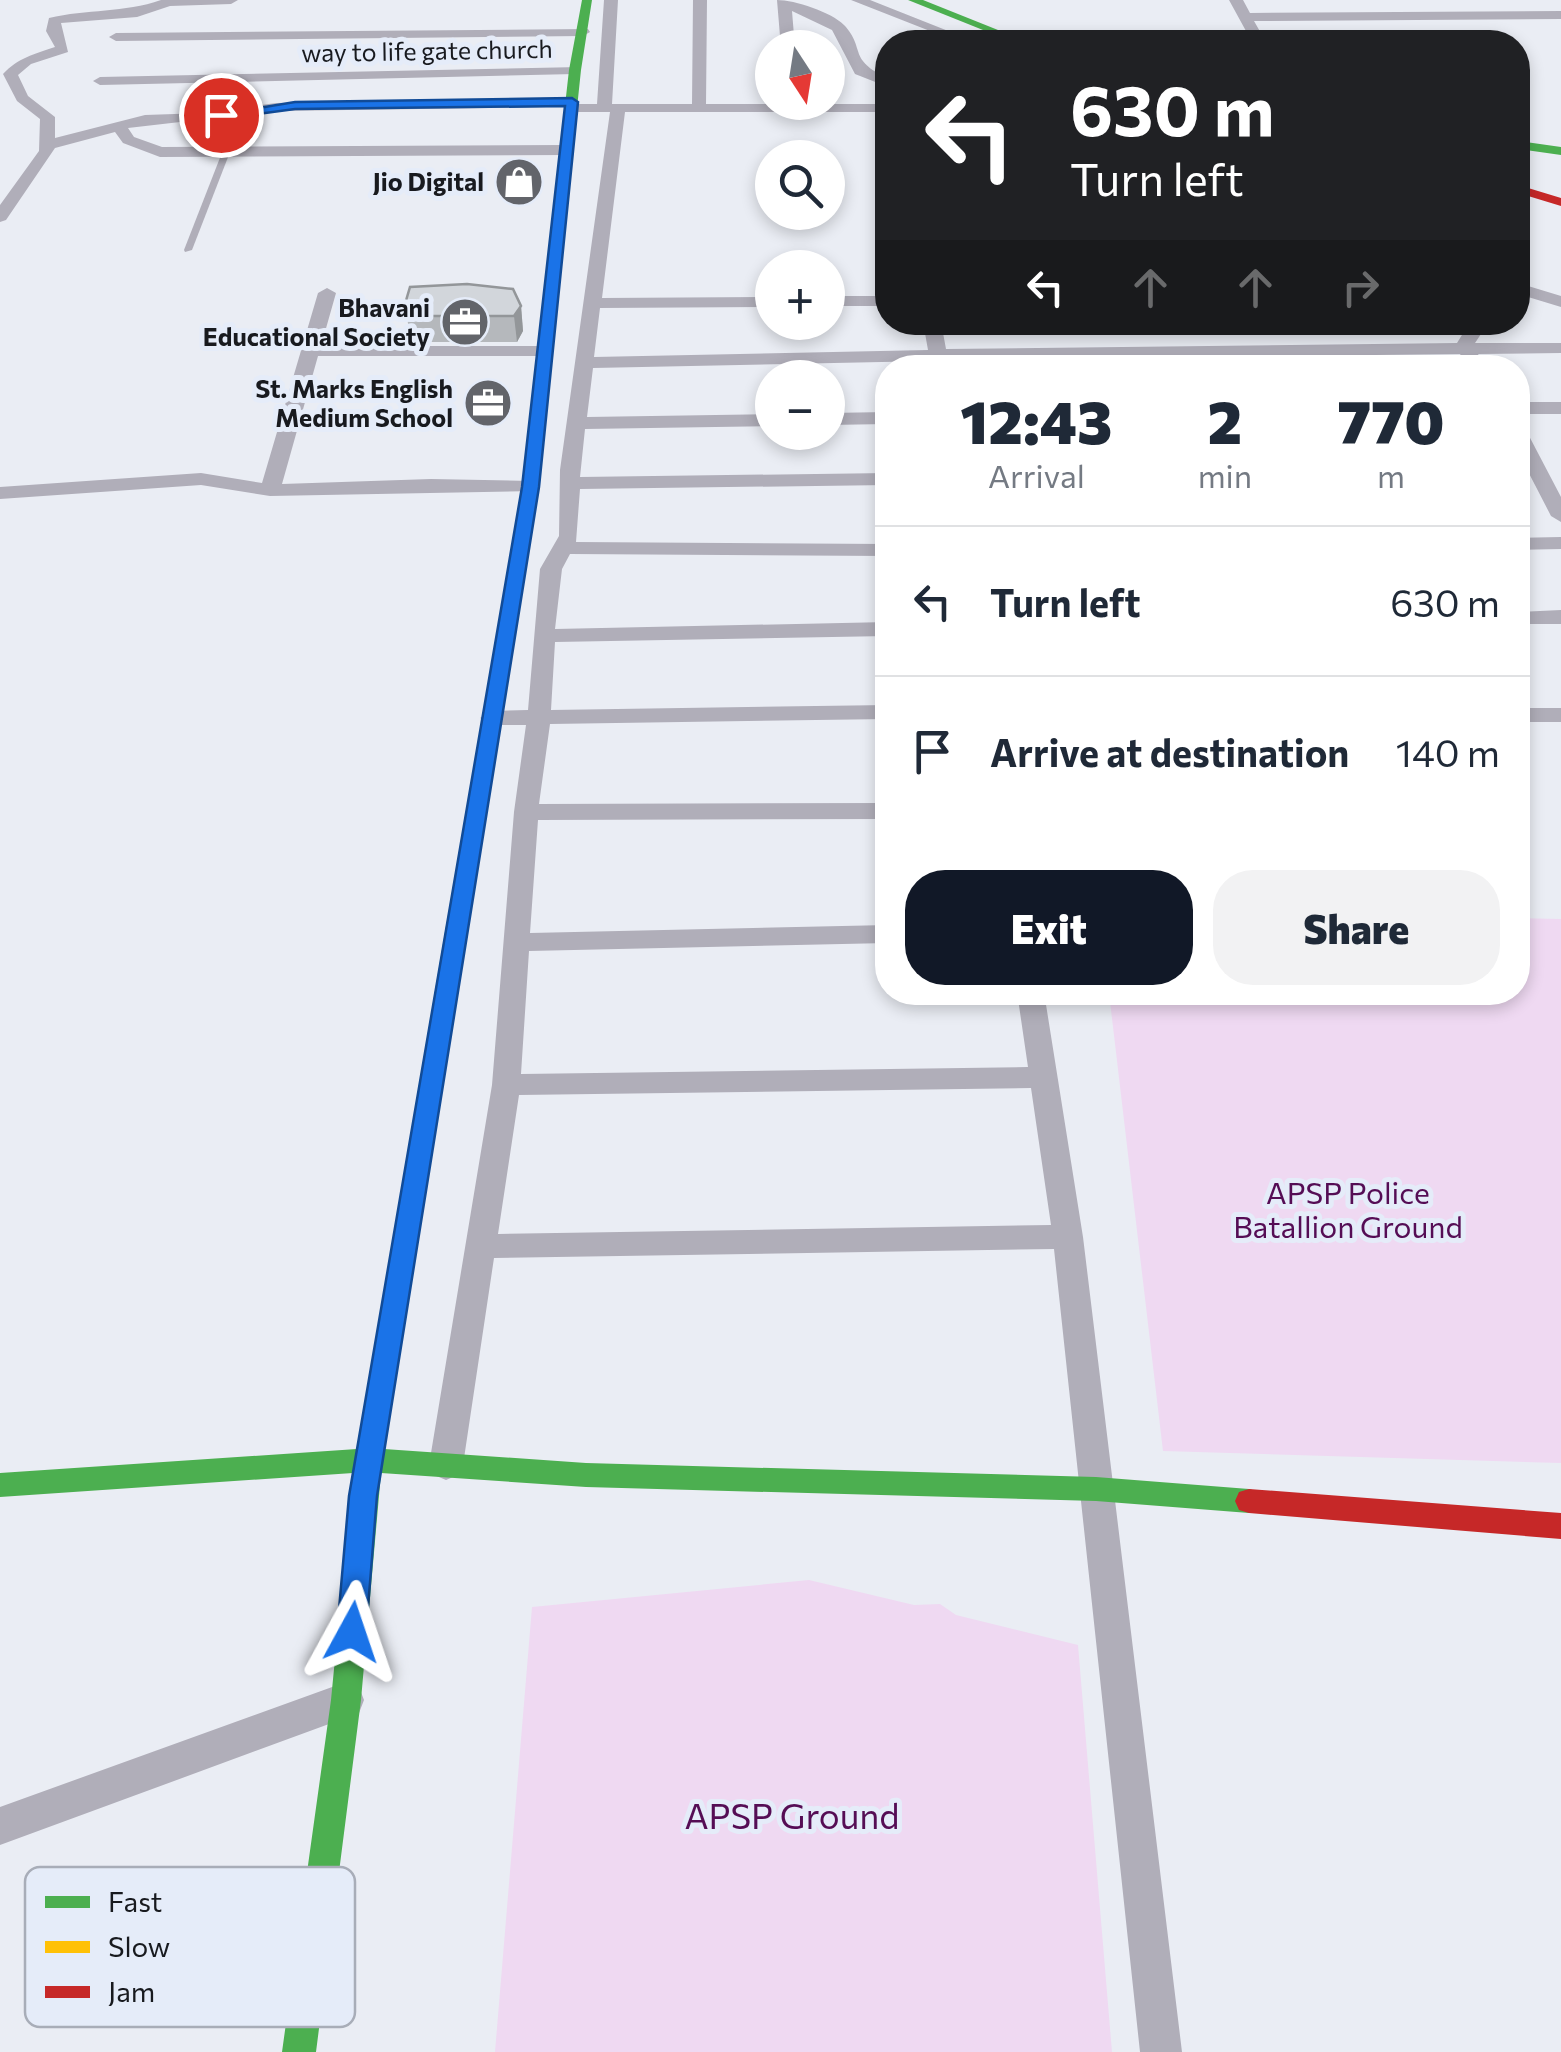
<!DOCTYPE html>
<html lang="en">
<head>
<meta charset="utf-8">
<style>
  body { margin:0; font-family:Commissioner,sans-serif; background:#f2f2f3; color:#1f2937; height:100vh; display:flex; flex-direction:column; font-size:38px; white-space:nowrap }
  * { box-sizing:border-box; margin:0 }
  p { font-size:32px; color:#747a83 }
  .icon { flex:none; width:55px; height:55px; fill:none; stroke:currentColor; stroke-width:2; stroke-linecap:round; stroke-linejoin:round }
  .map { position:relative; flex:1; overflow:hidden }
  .side { position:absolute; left:875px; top:355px; width:655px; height:650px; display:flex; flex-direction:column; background:#fff; border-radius:40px; box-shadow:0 5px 15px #0003 }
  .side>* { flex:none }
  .top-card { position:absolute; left:875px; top:30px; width:655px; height:305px; border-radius:40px; box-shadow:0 5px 15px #0003; background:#202124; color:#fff; overflow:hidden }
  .needle { width:65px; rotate:168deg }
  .fabs { position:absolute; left:755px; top:30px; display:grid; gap:20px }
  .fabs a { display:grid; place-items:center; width:90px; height:90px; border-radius:50%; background:#fff; box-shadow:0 5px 15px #0003; font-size:50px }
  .pin { position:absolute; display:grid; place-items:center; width:85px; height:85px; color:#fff; margin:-42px; border:5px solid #fff; border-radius:50%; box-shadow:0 2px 10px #0007 }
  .me { position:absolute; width:110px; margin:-55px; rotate:5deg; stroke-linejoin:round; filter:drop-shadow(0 0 8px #0008) }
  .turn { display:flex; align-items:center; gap:35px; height:210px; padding:0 30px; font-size:45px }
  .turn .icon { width:130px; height:130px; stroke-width:2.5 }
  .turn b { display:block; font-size:70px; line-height:85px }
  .lanes { display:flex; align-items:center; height:95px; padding:0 30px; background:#0003; justify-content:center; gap:50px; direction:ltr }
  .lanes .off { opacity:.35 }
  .eta { display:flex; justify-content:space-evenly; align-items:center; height:170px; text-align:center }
  .eta b { font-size:60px; font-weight:800; line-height:70px }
  .cta { display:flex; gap:20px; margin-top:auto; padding:20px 30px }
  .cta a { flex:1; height:115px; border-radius:40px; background:#111827; color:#fff; font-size:40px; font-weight:800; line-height:115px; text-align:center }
  .cta a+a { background:#f2f2f3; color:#1f2937 }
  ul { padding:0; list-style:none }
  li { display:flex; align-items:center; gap:30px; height:150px; padding:0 30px; border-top:2px solid #e0e1e3 }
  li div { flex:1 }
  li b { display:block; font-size:38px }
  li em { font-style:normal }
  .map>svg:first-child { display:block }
</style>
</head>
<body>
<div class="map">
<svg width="1561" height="2052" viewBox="0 0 1561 2052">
  <rect width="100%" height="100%" fill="#eaedf4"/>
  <path fill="#efd9f2" d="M 1518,918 L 1561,919 L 1561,1463 L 1163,1451 L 1109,993 L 1518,992 Z
    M 809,1580 L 914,1605 L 940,1604 L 956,1615 L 1078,1645 L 1112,2052 L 495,2052 L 532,1607 Z"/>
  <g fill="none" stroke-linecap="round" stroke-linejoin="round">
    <path fill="#b0aeb9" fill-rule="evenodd" d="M 223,150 L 230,152 L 192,250 L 185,252 L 184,250 Z"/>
    <path fill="#b0aeb9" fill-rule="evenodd" d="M 161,0 L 238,0 L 231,4 L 170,6 L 137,17 L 61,23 L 68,52 L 31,64 L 18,75 L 28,96 L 55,117 L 55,138 L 145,115 L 204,113 L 276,103 L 572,98 L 578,104 L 597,104 L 604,0 L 618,0 L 612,104 L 692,104 L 693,0 L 707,0 L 706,104 L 888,104 L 888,112 L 625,112 L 602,298 L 772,297 L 772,307 L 600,308 L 594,357 L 928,350 L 923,322 L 941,322 L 946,349 L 1457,343 L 1470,322 L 1489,322 L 1475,343 L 1561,343 L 1561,353 L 1478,354 L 1483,362 L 1474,368 L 1468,366 L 1460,354 L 948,360 L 949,368 L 931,368 L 930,361 L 593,368 L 587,417 L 772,414 L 772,426 L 585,429 L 580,477 L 888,473 L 888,485 L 580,489 L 576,542 L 888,544 L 888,556 L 570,554 L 562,569 L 555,629 L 888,622 L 888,636 L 555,642 L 551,710 L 888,705 L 888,719 L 550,724 L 539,804 L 888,803 L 888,819 L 538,820 L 530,933 L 888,925 L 888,943 L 529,951 L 521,1074 L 1028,1067 L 1017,992 L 1044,992 L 1083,1237 L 1182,2052 L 1140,2052 L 1054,1249 L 494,1258 L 463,1465 L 458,1475 L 446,1480 L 434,1475 L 429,1465 L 492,1085 L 514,812 L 526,725 L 492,725 L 480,718 L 492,711 L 528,710 L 540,569 L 559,536 L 560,470 L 610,112 L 571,112 L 565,107 L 276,111 L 128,128 L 134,137 L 162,147 L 566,145 L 574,150 L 566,155 L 160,157 L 123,143 L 115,132 L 55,148 L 6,220 L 0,222 L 0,205 L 39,151 L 40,119 L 17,101 L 3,74 C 18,58 34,54 55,47 L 46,31 L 49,18 C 87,9 124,13 161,0 ZM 1031,1088 L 1051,1225 L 498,1234 L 519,1095 Z
      M 777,0 C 795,0 831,12 844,25 C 866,48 847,60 888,78 L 888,87 L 855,74 L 832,30 L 792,11 L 795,48 L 781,48 Z
      M 851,0 L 870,0 L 976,42 L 958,42 Z
      M 1229,0 L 1243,0 L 1250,13 L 1561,11 L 1561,19 L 1254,21 L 1266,42 L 1252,42 Z
      M 588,29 L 590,32 L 583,36 L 116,41 L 109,37 L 116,33 Z
      M 580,67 L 580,73 L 575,74 L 100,85 L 93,81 L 100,77 Z
      M 1518,283 L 1561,296 L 1561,307 L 1518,294 Z
      M 327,288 L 336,293 L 321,346 L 545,346 L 554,351 L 545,356 L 318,356 L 282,484 L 431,479 L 530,481 L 540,487 L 537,491 L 270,496 L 201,485 L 0,499 L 0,487 L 201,473 L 262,483 L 318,293 Z
      M 828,296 L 888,296 L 888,306 L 828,306 Z
      M 1518,402 L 1561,402 L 1561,414 L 1518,414 Z
      M 888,412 L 888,424 L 828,425 L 828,413 Z
      M 1518,428 L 1528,434 L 1561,497 L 1561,522 L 1551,516 L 1518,452 Z
      M 1561,537 L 1561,549 L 1518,550 L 1518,538 Z
      M 1561,610 L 1561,624 L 1518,624 L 1518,612 Z
      M 1518,708 L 1561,708 L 1561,722 L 1518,722 Z
      M 346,1682 L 359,1687 L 364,1700 L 359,1713 L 0,1845 L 0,1807 Z"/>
    <path fill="#4caf50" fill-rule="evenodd" d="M 582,0 L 592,0 L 581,70 L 552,346 L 545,350 L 538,346 L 569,70 Z
      M 908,0 L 923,0 L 1028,42 L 1013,42 Z
      M 1518,141 L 1561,147 L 1561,155 L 1518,149 Z
      M 457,919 L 468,926 L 384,1449 L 586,1463 L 1096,1477 L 1249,1489 L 1259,1492 L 1263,1501 L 1259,1510 L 1249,1513 L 1096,1501 L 586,1487 L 381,1473 L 361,1700 L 316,2052 L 282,2052 L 331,1700 L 353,1473 L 0,1497 L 0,1473 L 357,1449 L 446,926 Z"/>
    <path fill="#ffc107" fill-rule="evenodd" d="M 545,342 L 552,346 L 538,487 L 468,926 L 457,933 L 446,926 L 522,487 L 538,346 Z"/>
    <path fill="#c62828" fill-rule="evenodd" d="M 1518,185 L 1561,198 L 1561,206 L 1518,193 Z
      M 1249,1489 L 1561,1513 L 1561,1539 L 1249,1513 L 1239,1510 L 1235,1501 L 1239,1492 Z"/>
  </g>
  <path fill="#b5b8bc" d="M 405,304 L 521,306 L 523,331 L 517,342 L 425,342 L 409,330 Z"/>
  <path fill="#939699" d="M 521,306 L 523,331 L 517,342 L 514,316 Z"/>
  <path fill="#d2d6db" stroke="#939699" stroke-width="2.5" d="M 467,284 L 513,289 L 521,306 L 514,316 L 422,316 L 405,304 L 410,287 Z"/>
  <path fill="#1a73e8" stroke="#114b97" stroke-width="2.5" d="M 572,98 L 578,102 L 539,487 L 377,1496 L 366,1632 L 362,1642 L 352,1646 L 341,1642 L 337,1632 L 349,1496 L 522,487 L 565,106 L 295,109 L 221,119 L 215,115 L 295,102 Z"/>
  <defs>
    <g id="shop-disc" transform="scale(2.5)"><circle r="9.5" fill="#62646a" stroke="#e5ecf9"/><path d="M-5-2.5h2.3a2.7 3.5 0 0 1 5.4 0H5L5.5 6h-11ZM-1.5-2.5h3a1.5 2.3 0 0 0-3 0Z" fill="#fff"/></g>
    <g id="office-disc" transform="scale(2.5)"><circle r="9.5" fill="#62646a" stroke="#e5ecf9"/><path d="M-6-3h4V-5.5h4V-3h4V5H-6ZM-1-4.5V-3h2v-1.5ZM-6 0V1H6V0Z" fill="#fff"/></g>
  </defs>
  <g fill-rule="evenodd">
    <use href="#shop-disc" x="519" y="182"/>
    <use href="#office-disc" x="465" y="322"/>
    <use href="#office-disc" x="488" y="403"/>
  </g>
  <g text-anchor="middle" stroke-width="10" stroke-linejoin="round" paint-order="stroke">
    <g font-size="25" fill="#181a1f" stroke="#e5ecf9">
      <text transform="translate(427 51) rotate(-1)" y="9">way to life gate church</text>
    </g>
    <g font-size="25" font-weight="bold" fill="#181a1f" stroke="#e5ecf9" text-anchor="end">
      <text x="484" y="191">Jio Digital</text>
      <text x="430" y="317">Bhavani<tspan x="430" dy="29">Educational Society</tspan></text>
      <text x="453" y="398">St. Marks English<tspan x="453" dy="29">Medium School</tspan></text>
    </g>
    <g font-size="30" fill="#550d55" stroke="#e5ecf9">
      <text x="1348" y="1204">APSP Police<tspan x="1348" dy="34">Batallion Ground</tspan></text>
    </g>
    <g font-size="35" fill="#550d55" stroke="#e5ecf9">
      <text x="792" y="1829">APSP Ground</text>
    </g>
  </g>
  <rect x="25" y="1867" width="330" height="160" rx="15" fill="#e5ecf9" stroke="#a8adb8" stroke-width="2.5"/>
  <rect x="45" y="1896" width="45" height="12" fill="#4caf50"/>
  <rect x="45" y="1941" width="45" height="12" fill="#ffc107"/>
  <rect x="45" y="1986" width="45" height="12" fill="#c62828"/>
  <g font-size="28" fill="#181a1f">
    <text x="108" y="1912">Fast</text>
    <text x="108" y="1957">Slow</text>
    <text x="108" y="2002">Jam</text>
  </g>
</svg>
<div class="fabs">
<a><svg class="needle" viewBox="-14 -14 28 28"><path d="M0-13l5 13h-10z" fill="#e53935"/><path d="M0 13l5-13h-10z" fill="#747a83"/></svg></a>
<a><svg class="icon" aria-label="search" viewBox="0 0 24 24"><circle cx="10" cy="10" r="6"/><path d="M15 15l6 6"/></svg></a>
<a>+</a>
<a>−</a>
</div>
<div class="pin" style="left:221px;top:115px;background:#d93025"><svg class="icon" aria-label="arrive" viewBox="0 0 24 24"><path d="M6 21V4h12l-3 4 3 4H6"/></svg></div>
<svg class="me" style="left:352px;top:1632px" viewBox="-20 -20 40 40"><path d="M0-17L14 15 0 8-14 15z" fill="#1a73e8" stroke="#fff" stroke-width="4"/></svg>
<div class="top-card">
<div class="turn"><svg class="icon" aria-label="left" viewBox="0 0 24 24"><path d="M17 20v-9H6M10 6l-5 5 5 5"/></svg><div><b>630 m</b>Turn left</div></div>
<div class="lanes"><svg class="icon" aria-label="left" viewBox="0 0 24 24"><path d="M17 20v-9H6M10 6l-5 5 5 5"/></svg><svg class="icon off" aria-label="ahead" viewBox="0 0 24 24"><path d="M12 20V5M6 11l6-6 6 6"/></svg><svg class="icon off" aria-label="ahead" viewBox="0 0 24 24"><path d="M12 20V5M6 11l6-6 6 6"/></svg><svg class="icon off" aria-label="right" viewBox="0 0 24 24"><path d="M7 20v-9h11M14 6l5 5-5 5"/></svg></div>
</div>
<section class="side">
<div class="eta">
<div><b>12:43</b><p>Arrival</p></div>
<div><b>2</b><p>min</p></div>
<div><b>770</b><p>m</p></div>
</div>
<ul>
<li><svg class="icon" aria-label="left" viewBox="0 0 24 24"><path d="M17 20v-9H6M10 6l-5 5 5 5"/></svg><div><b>Turn left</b></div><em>630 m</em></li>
<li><svg class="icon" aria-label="arrive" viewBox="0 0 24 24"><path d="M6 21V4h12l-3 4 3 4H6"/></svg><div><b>Arrive at destination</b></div><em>140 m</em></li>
</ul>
<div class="cta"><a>Exit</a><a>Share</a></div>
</section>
</div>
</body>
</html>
